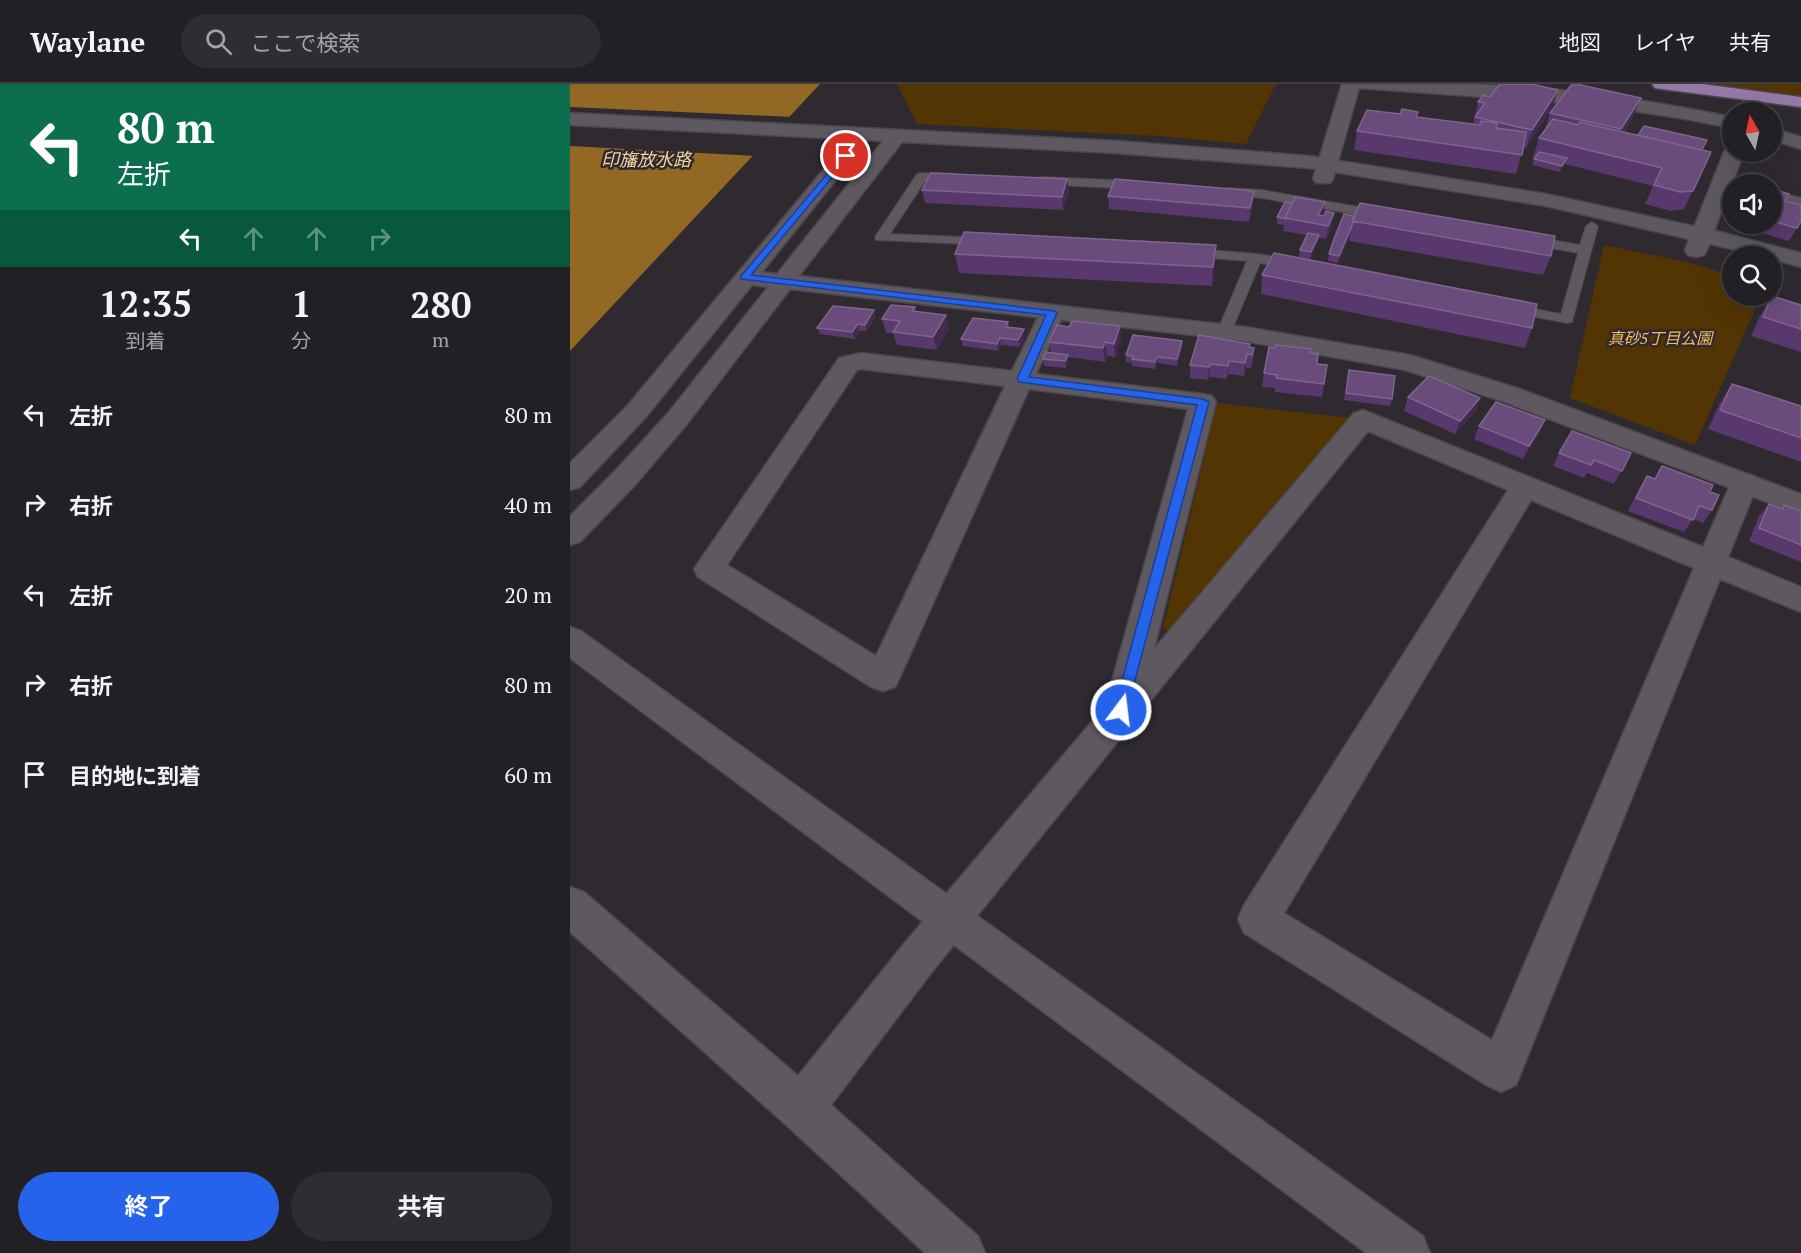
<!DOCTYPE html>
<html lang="ja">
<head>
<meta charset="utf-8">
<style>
  body { margin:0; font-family:"PT Serif","Noto Sans JP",serif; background:#2e2d31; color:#f1f3f6; height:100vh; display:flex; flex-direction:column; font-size:22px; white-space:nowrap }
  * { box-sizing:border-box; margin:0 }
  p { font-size:20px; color:#a2a3a6 }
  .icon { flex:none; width:33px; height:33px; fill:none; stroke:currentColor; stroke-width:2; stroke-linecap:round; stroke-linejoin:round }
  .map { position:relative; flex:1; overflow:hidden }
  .panel { display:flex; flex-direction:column; background:#222024; width:570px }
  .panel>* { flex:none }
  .top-card { background:#0b6e4f; color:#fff; overflow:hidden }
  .needle { width:39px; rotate:351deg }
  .controls { position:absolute; left:1152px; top:18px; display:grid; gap:12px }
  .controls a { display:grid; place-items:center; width:60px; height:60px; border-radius:50%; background:#222024; box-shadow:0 6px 24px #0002,0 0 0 2px #3f3e41; font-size:30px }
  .pin { position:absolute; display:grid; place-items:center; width:51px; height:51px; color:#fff; margin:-26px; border:3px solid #fff; border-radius:50%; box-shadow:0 2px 6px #0007 }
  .me { position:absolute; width:66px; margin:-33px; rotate:15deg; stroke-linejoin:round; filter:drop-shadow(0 0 4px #0008) }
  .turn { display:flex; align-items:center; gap:21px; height:126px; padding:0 18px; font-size:27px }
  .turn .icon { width:78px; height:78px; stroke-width:2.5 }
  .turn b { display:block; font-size:42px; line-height:51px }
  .lanes { display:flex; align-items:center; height:57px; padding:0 18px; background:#0003; justify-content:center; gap:30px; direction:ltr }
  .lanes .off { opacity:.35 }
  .eta { display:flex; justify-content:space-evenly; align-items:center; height:102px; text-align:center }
  .eta b { font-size:36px; font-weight:700; line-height:42px }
  .primary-button { display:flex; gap:12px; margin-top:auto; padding:12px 18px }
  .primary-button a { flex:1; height:69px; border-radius:36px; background:#2563eb; color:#fff; font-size:24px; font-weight:700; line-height:69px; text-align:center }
  .primary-button a+a { background:#2e2d31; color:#f1f3f6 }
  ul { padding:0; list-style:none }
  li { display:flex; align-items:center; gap:18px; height:90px; padding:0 18px }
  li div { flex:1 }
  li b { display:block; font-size:22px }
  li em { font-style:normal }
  header { display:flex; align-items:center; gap:36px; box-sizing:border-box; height:84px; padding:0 30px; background:#222024; border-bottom:2px solid #3f3e41 }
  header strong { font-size:28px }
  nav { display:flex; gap:33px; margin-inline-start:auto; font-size:21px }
  .search { width:420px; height:54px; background:#2e2d31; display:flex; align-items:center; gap:15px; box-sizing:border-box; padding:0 21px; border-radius:33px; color:#a2a3a6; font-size:22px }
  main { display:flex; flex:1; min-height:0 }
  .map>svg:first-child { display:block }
</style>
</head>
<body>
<header>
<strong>Waylane</strong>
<div class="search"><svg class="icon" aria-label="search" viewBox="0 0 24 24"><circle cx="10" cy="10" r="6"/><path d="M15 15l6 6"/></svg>ここで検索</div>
<nav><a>地図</a><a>レイヤ</a><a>共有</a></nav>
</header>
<main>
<section class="panel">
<div class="top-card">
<div class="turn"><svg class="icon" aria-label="left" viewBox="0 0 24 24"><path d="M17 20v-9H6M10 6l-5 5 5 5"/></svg><div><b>80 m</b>左折</div></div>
<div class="lanes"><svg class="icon" aria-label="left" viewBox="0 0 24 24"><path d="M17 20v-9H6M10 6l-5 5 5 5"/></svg><svg class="icon off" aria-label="ahead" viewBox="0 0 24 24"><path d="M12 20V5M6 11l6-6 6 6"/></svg><svg class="icon off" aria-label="ahead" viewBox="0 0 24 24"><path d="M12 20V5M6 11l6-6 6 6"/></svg><svg class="icon off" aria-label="right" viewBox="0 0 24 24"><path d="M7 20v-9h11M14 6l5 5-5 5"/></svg></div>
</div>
<div class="eta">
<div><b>12:35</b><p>到着</p></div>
<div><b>1</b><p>分</p></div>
<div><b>280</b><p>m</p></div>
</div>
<ul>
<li><svg class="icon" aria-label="left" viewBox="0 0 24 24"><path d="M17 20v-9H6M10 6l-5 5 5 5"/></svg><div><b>左折</b></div><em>80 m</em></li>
<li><svg class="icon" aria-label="right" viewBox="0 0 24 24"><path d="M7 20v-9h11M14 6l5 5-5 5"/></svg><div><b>右折</b></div><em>40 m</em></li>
<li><svg class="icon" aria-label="left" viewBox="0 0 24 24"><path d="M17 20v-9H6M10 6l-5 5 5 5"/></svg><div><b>左折</b></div><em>20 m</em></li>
<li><svg class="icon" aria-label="right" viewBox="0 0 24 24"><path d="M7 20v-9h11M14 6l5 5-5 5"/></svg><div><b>右折</b></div><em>80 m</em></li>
<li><svg class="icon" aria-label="arrive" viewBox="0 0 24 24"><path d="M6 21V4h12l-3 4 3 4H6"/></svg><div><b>目的地に到着</b></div><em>60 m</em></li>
</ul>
<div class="primary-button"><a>終了</a><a>共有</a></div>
</section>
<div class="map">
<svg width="1231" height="1169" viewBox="0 0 1231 1169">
  <rect width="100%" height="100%" fill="#2e2a30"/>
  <path fill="#523502" d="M 327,0 L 706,0 L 676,60 L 589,52 L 347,40 Z
    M 1133,0 L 1231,0 L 1231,13 Z
    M 1034,161 L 1117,178 L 1162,192 L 1162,212 L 1191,212 L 1125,361 L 1000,314 Z
    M 647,319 L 782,334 L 601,547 L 593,545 Z"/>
  <path fill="#936824" d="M 0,0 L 250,0 L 0,267 Z"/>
  <path fill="#2e2a30" d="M 0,23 L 223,33 L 187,72 L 0,62 Z"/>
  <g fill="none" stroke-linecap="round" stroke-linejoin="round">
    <g stroke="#4a464c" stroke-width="2">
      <path id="service" d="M 351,89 L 385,90 L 391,94 L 385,98 L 355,97 L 320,150 L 417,154 L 422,155 L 423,158 L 422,161 L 306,156 L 305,153 L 347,90 Z
        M 471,93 L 568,97 L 574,101 L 568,105 L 467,100 L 467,94 Z
        M 657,104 L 692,106 L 812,127 L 818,131 L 812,135 L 692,114 L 653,111 L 653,105 Z
        M 1022,138 L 1028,142 L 1002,238 L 997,239 L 934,227 L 932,224 L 934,221 L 939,220 L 991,230 L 1008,169 L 959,160 L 953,156 L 959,152 L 1010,161 L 1016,142 Z
        M 620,165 C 641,167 718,169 731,181 L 724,185 L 690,179 L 661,248 L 654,252 L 647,248 L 677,177 L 615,172 L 613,169 Z"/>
    </g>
    <g stroke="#4a464c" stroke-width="3">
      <path id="minor" d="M 772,0 C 812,0 851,0 891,0 C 982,2 1073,15 1162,33 L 1162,44 L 1116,35 L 1025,21 L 789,4 L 763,95 L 760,99 L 746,99 L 743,95 Z
        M 1202,44 L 1231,53 L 1231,65 L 1202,56 Z
        M 1162,63 L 1162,68 L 1174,68 L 1137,166 L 1134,171 L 1126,173 L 1118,171 L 1115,166 L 1154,68 L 1157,64 Z
        M 1202,107 L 1231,114 L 1231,126 L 1202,119 Z
        M 482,222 L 490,224 L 494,229 L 466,290 L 633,310 L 642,312 L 646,318 L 584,565 L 784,329 L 793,326 L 1133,463 L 1164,392 L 1174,389 L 1184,392 L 1188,399 L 1158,473 L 1231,503 L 1231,528 L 1150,495 L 946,1001 L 931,1008 L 916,1001 L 674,849 L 668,835 L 674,821 L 938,406 L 798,347 L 361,889 L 261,1021 L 408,1152 L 415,1169 L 355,1169 L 215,1040 L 0,848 L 0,803 L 14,808 L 228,992 L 333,861 L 535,622 L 618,325 L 459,305 L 330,593 L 325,603 L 313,607 L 301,603 L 128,493 L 124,485 L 269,274 L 291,269 L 442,287 L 470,229 L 474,224 ZM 291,285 L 435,302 L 306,572 L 157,481 L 287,286 ZM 961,416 L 1124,484 L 922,956 L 714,829 Z"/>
    </g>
    <g stroke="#4a464c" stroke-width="3">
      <path id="tertiary" d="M 0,29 L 546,57 L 739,72 L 976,110 L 1150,148 L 1231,169 L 1231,183 L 1202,175 L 1202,172 L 1192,172 L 976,122 L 739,84 L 546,69 L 332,58 L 229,192 L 675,243 L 840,271 L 950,305 L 1231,410 L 1231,431 L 932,317 L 835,286 L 675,257 L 220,205 L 117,340 L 65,401 L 10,458 L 0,461 L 0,432 L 45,387 L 99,328 L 198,203 L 182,201 L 76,333 L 10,403 L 0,406 L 0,379 L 58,321 L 279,55 L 0,41 ZM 298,56 L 313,57 L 207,190 L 192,188 Z
        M 0,543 L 11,547 L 853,1152 L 860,1169 L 796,1169 L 0,574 Z"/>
    </g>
    <g stroke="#4a464c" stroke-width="3">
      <path id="trunk" d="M 1082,0 L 1132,0 L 1231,13 L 1231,23 L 1091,5 L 1085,4 Z"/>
    </g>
    <use href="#service" fill="#5e5961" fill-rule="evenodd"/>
    <use href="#minor" fill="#5e5961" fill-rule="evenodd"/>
    <use href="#tertiary" fill="#5e5961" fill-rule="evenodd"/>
    <use href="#trunk" fill="#9478a6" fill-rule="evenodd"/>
  </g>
  <path fill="#59386d" d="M 908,18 L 982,24 L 956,64 L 953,64 L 946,90 L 784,66 L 787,47 L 830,30 L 903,41 Z
    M 980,29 L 1063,33 L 1054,48 L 1141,68 L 1114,125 L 1101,127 L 1075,120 L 1083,102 L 995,80 L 989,88 L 962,81 L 965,73 L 963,73 L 969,54 L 975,45 Z
    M 497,95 L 499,108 L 493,126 L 355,119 L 352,106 Z
    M 1202,105 L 1215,117 L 1231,137 L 1219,157 L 1167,142 L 1169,140 L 1202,140 Z
    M 684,107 L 683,120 L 679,138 L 539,125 L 538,112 Z
    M 774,130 L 981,172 L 973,191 L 779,157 L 780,151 L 768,179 L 758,177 L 759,170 Z
    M 752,132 L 762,142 L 756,155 L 749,154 L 748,157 L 740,175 L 729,173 L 730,166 L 736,151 L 713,147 L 714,141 L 707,140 L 707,133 Z
    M 385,170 L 645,180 L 642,202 L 389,189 Z
    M 692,191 L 962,244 L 955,264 L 691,210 Z
    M 1202,212 L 1231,221 L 1231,268 L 1181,252 L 1190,232 Z
    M 345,223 L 346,228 L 376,231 L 379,244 L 367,266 L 327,261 L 323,249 L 316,249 L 312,235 Z
    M 306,233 L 297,247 L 290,247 L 285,255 L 250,250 L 247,244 Z
    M 438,238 L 439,243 L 455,252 L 450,263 L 431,261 L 428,267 L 393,262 L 391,255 Z
    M 550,242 L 551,255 L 545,273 L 537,272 L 535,278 L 498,273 L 499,277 L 496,284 L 474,282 L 473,275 L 481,269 L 479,258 Z
    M 680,263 L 684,264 L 683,277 L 681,284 L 676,284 L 674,292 L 658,290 L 657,295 L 640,293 L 638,296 L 620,294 L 620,281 Z
    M 612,264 L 607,282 L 588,279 L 585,285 L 562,282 L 562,279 L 556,278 L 556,271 Z
    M 705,264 L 740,269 L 747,280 L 757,281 L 752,313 L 705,308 L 705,304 L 692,303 L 694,289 Z
    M 779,286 L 822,315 L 820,322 L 774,316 Z
    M 1162,300 L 1231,322 L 1231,378 L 1138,345 L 1150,319 Z
    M 838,313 L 910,314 L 906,327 L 885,350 L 834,327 Z
    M 909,342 L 969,349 L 953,375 L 904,355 Z
    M 989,369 L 1061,369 L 1044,400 L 1017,389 L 1014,394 L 983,382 Z
    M 1092,382 L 1142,426 L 1133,439 L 1123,435 L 1114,448 L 1058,427 L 1069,405 L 1077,392 L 1084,395 Z
    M 1199,420 L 1211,424 L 1214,421 L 1231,427 L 1231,478 L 1179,457 L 1189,432 Z"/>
  <path fill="#412b4f" d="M 988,6 L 982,24 L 956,64 L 962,46 Z
    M 1071,14 L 1063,33 L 1044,64 L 1051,45 Z
    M 997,74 L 994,81 L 989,88 L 992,82 Z
    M 497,95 L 499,108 L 493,126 L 492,113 Z
    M 684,107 L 683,120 L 679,138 L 680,124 Z
    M 755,118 L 753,131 L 749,140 L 748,131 Z
    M 764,129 L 762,142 L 756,155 L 758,142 Z
    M 781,144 L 780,151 L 768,179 L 769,172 Z
    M 749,151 L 748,157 L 740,175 L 741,168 Z
    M 646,161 L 645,180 L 642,202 L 643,183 Z
    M 304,226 L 306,233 L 297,247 L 295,241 Z
    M 376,231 L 379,244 L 367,266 L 363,253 Z
    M 288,240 L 290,247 L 285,255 L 282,248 Z
    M 550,242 L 551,255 L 545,273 L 544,260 Z
    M 454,245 L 455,252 L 450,263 L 448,256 Z
    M 430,254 L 431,261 L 428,267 L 427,260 Z
    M 612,257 L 612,264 L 607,282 L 607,275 Z
    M 535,258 L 537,272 L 535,278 L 533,264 Z
    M 677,270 L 676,284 L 674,292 L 675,279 Z
    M 498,271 L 499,277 L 496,284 L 495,277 Z
    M 587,273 L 588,279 L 585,285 L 585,278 Z
    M 659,277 L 658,290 L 657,295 L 658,282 Z
    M 640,280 L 640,293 L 638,296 L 639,283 Z
    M 910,314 L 906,327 L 885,350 L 890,337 Z
    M 975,336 L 969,349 L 953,375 L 959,362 Z"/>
  <path fill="#694c7b" stroke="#7e658d" stroke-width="1.5" d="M 930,0 L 961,0 L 988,6 L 962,46 L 905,33 L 915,19 L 908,18 L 913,11 L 920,13 Z
    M 1002,0 L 1006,0 L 1071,14 L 1051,45 L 980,29 Z
    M 832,25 L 848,28 L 846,33 L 910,41 L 911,37 L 927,39 L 926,44 L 956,48 L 952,71 L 787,47 L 797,26 L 830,30 Z
    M 983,35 L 1008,41 L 1010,38 L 1141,68 L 1123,107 L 1110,108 L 1084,101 L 1092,84 L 969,54 Z
    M 1074,42 L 1137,56 L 1132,66 L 1068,51 Z
    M 969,68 L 997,74 L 992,82 L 964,75 Z
    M 361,89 L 497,95 L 492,113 L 352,106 Z
    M 545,95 L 684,107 L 680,124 L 538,112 Z
    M 1202,105 L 1219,110 L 1215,117 L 1231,121 L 1231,137 L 1227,144 L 1202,137 Z
    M 725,113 L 755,118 L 748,131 L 754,132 L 756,127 L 764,129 L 758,142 L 715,134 Z
    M 715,118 L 722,119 L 715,134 L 717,135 L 707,133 Z
    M 790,119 L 985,152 L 981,172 L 782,137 Z
    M 774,130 L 785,132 L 781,144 L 769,172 L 759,170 L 764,155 Z
    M 394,148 L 646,161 L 643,183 L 385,170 Z
    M 738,149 L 749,151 L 741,168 L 730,166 Z
    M 704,169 L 967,220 L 962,244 L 692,191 Z
    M 1202,212 L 1231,221 L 1231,245 L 1193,233 Z
    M 321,221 L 345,223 L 342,227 L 376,231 L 363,253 L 323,248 L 330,237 L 312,235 Z
    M 263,222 L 304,226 L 295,241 L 288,240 L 282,248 L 247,244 Z
    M 403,234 L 438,238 L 436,243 L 454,245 L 448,256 L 430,254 L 427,260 L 391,255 Z
    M 502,237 L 550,242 L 544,260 L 535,258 L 533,264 L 479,258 L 487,241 L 499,243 Z
    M 563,251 L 612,257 L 607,275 L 587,273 L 585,278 L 562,275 L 563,272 L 556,271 Z
    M 629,251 L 680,260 L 679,263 L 684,264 L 682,271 L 677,270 L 675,279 L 659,277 L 658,282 L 640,280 L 639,283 L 620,281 Z
    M 706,261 L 741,265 L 740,269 L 748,270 L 747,280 L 757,281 L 754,300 L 706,294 L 707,291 L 694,289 L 699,263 L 705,264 Z
    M 476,268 L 498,271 L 495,277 L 473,275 Z
    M 779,286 L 825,292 L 822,315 L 776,309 Z
    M 859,292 L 910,314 L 890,337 L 838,313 Z
    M 1162,300 L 1231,322 L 1231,354 L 1150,326 Z
    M 926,318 L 975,336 L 959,362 L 909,342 Z
    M 1002,347 L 1061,369 L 1052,387 L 1024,376 L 1021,381 L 989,369 Z
    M 1092,382 L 1143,401 L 1140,408 L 1149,411 L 1142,426 L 1129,422 L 1123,436 L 1066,414 L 1077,392 L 1085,395 Z
    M 1199,420 L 1213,425 L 1214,421 L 1231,427 L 1231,461 L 1189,444 Z"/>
  <path fill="#2563eb" stroke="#184099" stroke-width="1.5" d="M 273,71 L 280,72 L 181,191 L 485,227 L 487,229 L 459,293 L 633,315 L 639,318 L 556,630 L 546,630 L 544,626 L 627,321 L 449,298 L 447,295 L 476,231 L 171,195 L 171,192 Z"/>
  <g text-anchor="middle" stroke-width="5" stroke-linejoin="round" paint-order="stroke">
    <g font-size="16" font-style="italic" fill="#f8ba5f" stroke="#2e2a30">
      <text x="1090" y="260">真砂5丁目公園</text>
    </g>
    <g font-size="18" font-style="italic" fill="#f7d29f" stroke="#2e2a30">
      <text x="76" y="82">印旛放水路</text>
    </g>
  </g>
</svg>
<div class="controls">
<a><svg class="needle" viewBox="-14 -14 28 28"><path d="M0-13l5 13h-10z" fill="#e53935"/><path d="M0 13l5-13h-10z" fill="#a2a3a6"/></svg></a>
<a><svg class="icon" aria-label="sound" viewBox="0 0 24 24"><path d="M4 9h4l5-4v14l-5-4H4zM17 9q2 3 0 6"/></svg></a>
<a><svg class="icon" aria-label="search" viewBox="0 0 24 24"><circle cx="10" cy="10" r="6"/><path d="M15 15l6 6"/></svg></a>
</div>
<div class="pin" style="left:276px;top:72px;background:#d93025"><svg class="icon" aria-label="arrive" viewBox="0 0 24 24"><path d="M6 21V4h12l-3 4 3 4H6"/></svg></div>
<svg class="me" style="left:551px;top:626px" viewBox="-20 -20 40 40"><circle r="17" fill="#2563eb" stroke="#fff" stroke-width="3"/><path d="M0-11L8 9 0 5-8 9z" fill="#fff"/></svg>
</div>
</main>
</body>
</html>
